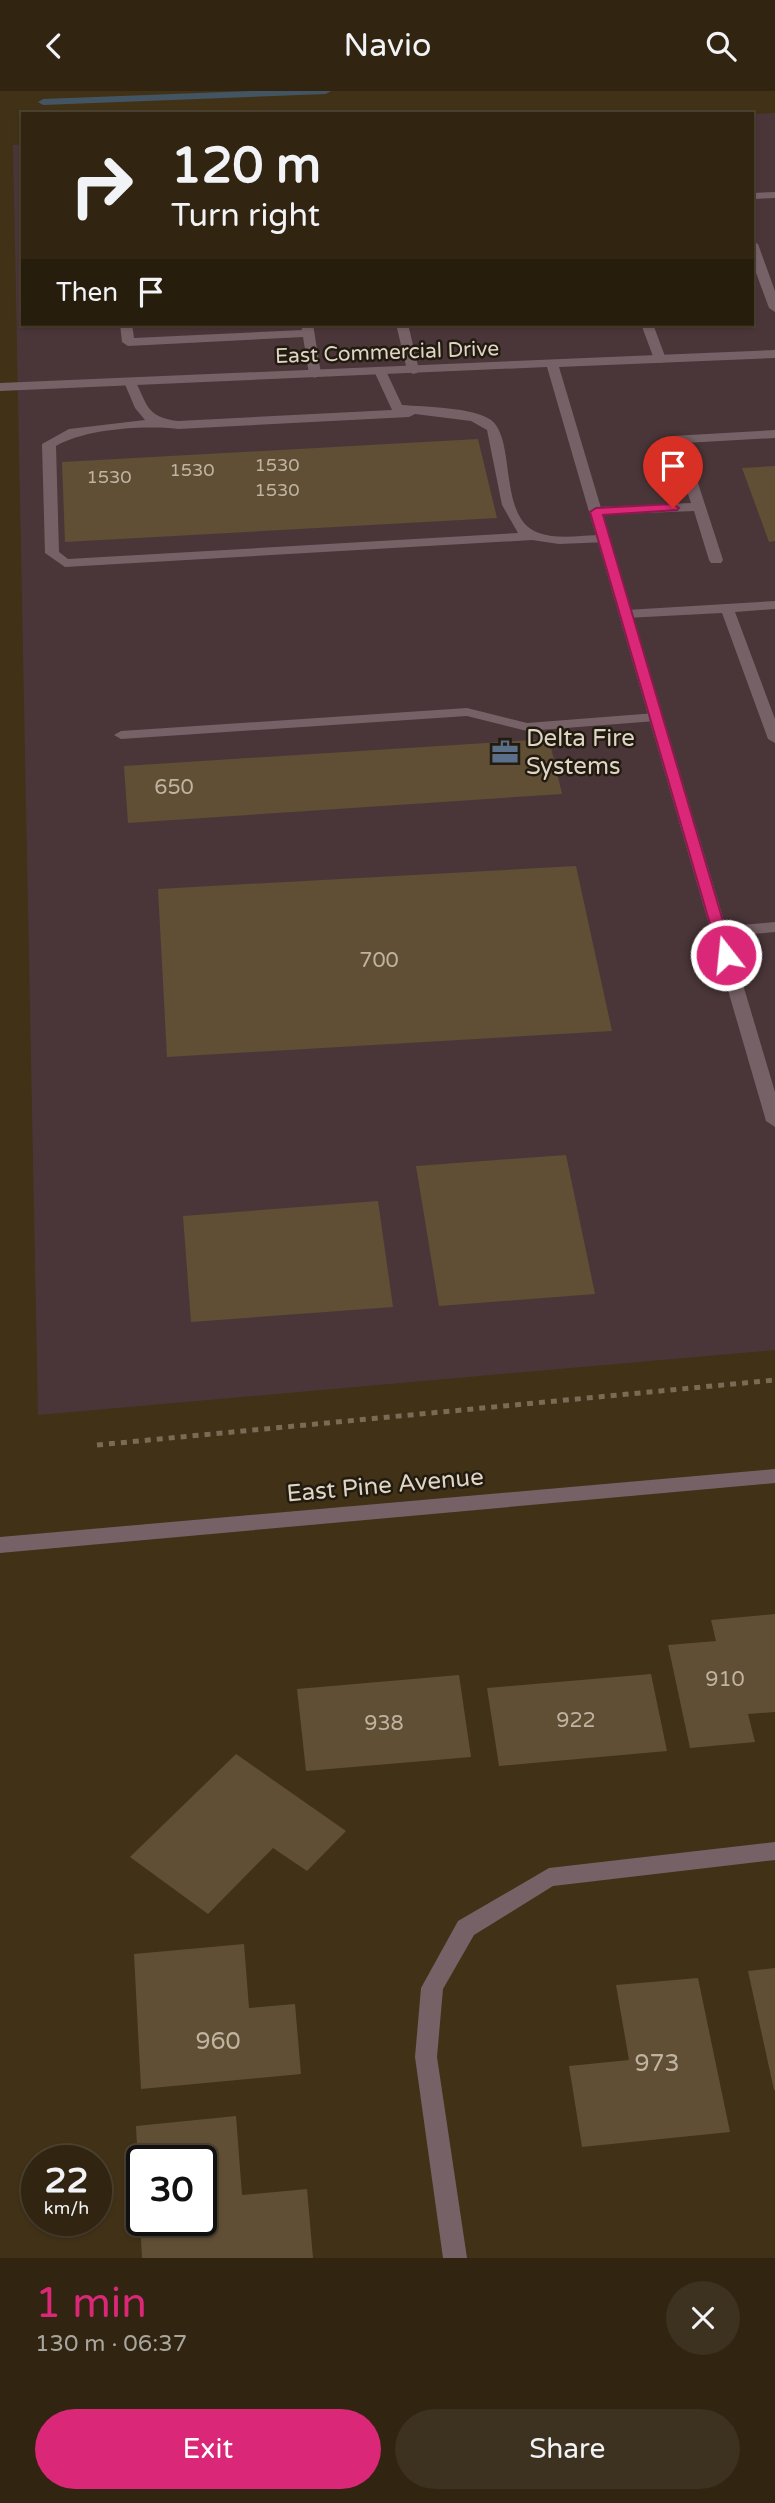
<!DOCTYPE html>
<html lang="en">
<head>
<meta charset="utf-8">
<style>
  body { margin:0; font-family:"Varela Round",sans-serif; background:#3d311f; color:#f1f3f6; height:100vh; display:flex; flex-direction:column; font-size:26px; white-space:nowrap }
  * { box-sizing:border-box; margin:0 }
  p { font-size:23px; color:#a8a59f }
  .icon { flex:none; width:38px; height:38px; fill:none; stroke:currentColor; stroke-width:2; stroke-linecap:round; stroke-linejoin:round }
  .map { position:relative; height:2167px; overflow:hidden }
  .panel { display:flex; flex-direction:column; background:#312511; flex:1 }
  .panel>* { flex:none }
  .guide { position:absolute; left:21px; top:21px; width:733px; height:214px; border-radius:0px; box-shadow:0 2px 5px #0004,0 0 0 2px #4c4231; background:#312511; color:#f1f3f6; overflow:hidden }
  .speed { position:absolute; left:21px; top:2054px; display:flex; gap:14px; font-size:35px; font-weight:700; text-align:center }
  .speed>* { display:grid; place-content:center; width:91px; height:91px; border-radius:50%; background:#312511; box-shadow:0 2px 5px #0004,0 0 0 2px #4c4231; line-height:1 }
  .speed small { font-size:18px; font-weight:400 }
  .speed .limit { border:4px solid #111; border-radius:10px; background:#fff; color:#111 }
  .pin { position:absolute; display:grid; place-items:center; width:60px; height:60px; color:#fff; margin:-72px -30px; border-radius:50% 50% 50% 0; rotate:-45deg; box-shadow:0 0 7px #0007 }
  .pin .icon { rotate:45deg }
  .me { position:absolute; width:77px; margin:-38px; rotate:344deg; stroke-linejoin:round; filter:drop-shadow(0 0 5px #0008) }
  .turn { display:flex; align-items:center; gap:24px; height:147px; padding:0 35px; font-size:32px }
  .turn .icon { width:91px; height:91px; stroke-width:2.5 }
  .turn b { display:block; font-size:49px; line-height:60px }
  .then { display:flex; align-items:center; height:66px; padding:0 35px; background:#0003; gap:14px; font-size:26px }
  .round { display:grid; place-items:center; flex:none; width:74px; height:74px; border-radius:37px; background:#3d311f }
  .overview { display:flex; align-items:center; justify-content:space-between; height:119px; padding:0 35px }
  h1 { font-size:42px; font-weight:600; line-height:52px; color:#db2777 }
  .primary-button { display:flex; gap:14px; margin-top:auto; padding:14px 35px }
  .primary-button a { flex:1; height:80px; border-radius:42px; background:#db2777; color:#fff; font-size:28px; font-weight:600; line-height:80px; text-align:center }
  .primary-button a+a { background:#3d311f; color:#f1f3f6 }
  header { display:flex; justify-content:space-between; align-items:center; height:91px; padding:0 35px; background:#312511; font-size:32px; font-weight:600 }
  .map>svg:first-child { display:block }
</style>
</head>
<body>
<header><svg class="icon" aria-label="back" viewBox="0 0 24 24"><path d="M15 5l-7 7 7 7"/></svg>Navio<svg class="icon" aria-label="search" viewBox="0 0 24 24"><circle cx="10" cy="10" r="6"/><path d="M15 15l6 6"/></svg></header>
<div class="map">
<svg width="775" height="2167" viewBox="0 0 775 2167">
  <rect width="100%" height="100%" fill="#413117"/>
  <path fill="#4a3639" d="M 775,22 L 775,1259 L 38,1324 L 13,54 L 23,53 L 23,233 L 752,233 L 753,23 Z"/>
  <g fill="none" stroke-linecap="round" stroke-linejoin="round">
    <path fill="#435462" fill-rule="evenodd" d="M 250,0 L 331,0 L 326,3 L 43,14 L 38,11 L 43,8 Z"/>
  </g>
  <path fill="#604f34" d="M 478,348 L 497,427 L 65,451 L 62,371 Z
    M 775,375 L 775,450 L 769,451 L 742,377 Z
    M 549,648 L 562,703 L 128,732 L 124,675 Z
    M 576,775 L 612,940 L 167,966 L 158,798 Z
    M 566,1064 L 595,1203 L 439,1215 L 416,1075 Z
    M 378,1110 L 393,1216 L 191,1231 L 183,1125 Z
    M 775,1523 L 775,1621 L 748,1623 L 755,1651 L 690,1657 L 668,1554 L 716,1550 L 711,1529 Z
    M 651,1583 L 667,1660 L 499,1675 L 487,1597 Z
    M 459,1584 L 471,1666 L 306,1680 L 297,1598 Z
    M 236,1663 L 346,1740 L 307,1780 L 273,1757 L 208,1823 L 130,1766 Z
    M 244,1853 L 249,1917 L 295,1913 L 301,1983 L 141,1998 L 134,1863 Z
    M 775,1877 L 775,1999 L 774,1999 L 748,1880 Z
    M 698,1887 L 730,2041 L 582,2056 L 569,1975 L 629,1969 L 616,1894 Z
    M 236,2025 L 242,2104 L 307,2098 L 313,2167 L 142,2167 L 140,2130 L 201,2130 L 201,2070 L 142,2070 L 142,2111 L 140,2111 L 136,2035 Z"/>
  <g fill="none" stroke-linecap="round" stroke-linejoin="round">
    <path stroke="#796b55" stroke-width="5" stroke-dasharray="6 6" stroke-linecap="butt" d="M 97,1354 L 775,1289"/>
    <path fill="#766166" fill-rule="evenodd" d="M 775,101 L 775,107 L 752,108 L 752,102 Z
      M 752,150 L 758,153 L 775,200 L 775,221 L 769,217 L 752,171 Z
      M 120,233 L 132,233 L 134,247 L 302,239 L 301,233 L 313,233 L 321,283 L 315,287 L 309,283 L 303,246 L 128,255 L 122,251 Z
      M 396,233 L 408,233 L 419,279 L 417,282 L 413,283 L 407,279 Z
      M 641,233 L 653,233 L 666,268 L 664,271 L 660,272 L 654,268 Z
      M 380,276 L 386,280 L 402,314 C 425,316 473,316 491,329 C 517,349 497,428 539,442 C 558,449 583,444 603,444 L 608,445 L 608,451 L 559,453 L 532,449 L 65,476 L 45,462 L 42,353 L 69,338 L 145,329 L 135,317 L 124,291 L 126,288 L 134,288 C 148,313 145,326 178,330 L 392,319 L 374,280 ZM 415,323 L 471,330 L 487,339 L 502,414 L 518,442 L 68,468 L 59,461 L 56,355 C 85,338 144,334 178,338 L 409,326 Z
      M 775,339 L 775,347 L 685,352 L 723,469 L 721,472 L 711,472 L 709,469 L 694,420 L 596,424 L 589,420 L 596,416 L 691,412 L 670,348 L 672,345 Z
      M 775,510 L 775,518 L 735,521 L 775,628 L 775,652 L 768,648 L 722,522 L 626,527 L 619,523 L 626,519 Z
      M 467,617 L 527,632 L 656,622 L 663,626 L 656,630 L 527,640 L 467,625 L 121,648 L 114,644 L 121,640 Z
      M 775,831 L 775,841 L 719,846 L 711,841 L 719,836 Z"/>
    <path fill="#766166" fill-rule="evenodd" d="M 775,259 L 775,267 L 559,276 L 775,1001 L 775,1036 L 766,1030 L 547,276 L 0,300 L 0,292 Z
      M 775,1751 L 775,1769 L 553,1795 L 474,1844 L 443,1898 L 437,1966 L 467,2167 L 443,2167 L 415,1966 L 421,1897 L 458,1830 L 549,1777 Z"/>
    <path fill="#766166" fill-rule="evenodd" d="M 775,1378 L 775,1392 L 0,1462 L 0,1446 Z"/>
  </g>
  <path fill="#db2777" stroke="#8e194d" stroke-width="2" d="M 673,413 L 679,417 L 677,419 L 603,424 L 733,864 L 726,869 L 719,864 L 590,421 L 596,417 Z"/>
  <defs>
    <g id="office-bare" transform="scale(2.1)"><path d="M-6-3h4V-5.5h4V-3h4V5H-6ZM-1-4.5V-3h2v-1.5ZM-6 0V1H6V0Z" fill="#5c6f8a" stroke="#221b0f" stroke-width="2.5" paint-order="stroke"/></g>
  </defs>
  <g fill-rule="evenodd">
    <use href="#office-bare" x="505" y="661"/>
  </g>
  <g text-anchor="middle" stroke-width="5" stroke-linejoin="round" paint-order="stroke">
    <g font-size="18" fill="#bfb3a1">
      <text x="277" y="380">1530</text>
      <text x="192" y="385">1530</text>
      <text x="109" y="392">1530</text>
      <text x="277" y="405">1530</text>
    </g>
    <g font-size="21" fill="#dfd4c5" stroke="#221b0f">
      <text transform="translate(387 261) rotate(-2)" y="7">East Commercial Drive</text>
    </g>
    <g font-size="21" fill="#bfb3a1">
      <text x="174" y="703">650</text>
      <text x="379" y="876">700</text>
      <text x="725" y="1595">910</text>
      <text x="576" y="1636">922</text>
      <text x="384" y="1639">938</text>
    </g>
    <g font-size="24" fill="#dfd4c5" stroke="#221b0f" text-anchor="start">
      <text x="526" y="655">Delta Fire<tspan x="526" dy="28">Systems</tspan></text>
    </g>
    <g font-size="24" fill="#dfd4c5" stroke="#221b0f">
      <text transform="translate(385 1394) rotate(-5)" y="8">East Pine Avenue</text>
    </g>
    <g font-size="24" fill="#bfb3a1">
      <text x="218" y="1958">960</text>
      <text x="657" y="1980">973</text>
    </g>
  </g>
</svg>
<div class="speed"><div>22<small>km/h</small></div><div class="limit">30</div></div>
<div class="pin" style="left:673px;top:417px;background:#d93025"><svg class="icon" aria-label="arrive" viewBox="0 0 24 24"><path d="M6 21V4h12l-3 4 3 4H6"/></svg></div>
<svg class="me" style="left:726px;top:864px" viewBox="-20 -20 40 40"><circle r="17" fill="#db2777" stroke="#fff" stroke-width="3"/><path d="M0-11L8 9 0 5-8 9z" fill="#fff"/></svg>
<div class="guide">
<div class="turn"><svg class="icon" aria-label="right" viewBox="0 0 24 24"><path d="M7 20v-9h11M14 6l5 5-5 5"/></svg><div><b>120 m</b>Turn right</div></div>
<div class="then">Then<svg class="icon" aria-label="arrive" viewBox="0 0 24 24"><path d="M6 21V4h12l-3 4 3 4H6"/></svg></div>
</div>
</div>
<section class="panel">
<div class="overview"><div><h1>1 min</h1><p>130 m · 06:37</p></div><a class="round"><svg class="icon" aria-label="close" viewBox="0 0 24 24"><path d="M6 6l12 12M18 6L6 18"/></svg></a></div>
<div class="primary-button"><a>Exit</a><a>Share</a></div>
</section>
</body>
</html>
